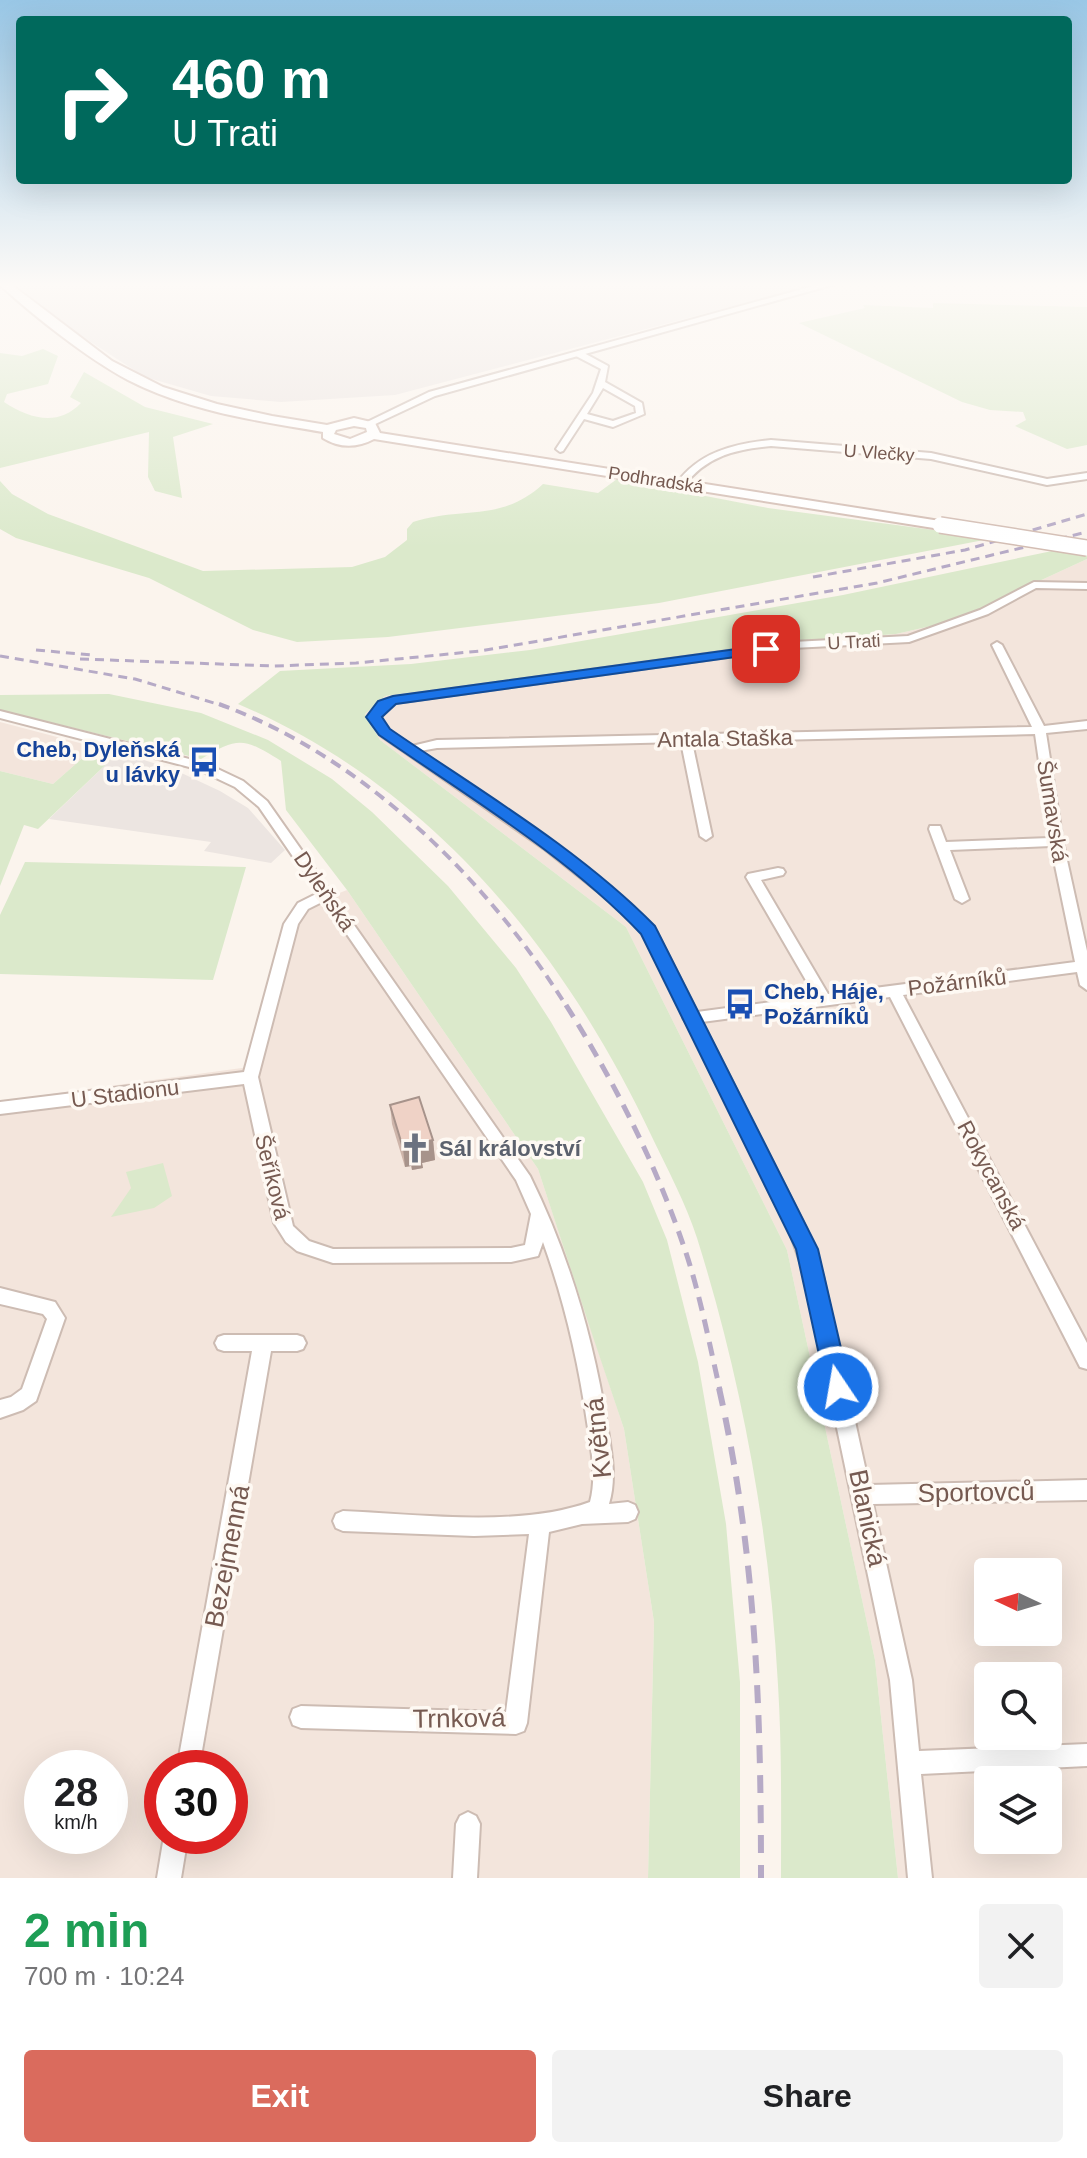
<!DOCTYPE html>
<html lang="en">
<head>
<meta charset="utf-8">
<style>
  body { margin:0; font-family:Arial,sans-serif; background:#f2f2f2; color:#202124; height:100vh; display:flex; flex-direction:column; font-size:30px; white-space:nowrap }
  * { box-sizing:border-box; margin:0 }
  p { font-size:26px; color:#757577 }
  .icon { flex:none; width:44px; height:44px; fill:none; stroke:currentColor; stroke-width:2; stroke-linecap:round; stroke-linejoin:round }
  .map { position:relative; height:1878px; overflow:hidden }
  .drawer { display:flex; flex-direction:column; background:#fff; flex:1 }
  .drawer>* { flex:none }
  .hud { position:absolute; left:16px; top:16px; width:1056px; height:168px; border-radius:8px; box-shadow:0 8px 32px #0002; background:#00695c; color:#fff; overflow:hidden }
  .needle { width:52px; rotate:274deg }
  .tools { position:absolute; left:974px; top:1558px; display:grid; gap:16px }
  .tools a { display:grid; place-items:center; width:88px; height:88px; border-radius:8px; background:#fff; box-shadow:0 8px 32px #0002; font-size:40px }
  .speed { position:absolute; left:24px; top:1750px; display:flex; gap:16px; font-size:40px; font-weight:700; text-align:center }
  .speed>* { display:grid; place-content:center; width:104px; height:104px; border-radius:50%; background:#fff; box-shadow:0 8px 32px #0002; line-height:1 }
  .speed small { font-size:20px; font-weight:400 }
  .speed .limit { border:12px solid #d22; background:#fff; color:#111 }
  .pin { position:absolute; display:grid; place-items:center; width:68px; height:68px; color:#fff; margin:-34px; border-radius:16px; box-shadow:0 4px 12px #0006 }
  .me { position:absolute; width:88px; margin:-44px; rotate:348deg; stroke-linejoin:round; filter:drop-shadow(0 0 6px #0008) }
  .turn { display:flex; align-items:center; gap:28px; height:168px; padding:0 24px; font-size:36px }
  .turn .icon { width:104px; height:104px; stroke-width:2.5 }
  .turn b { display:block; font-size:56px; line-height:68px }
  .round { display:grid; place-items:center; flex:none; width:84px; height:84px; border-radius:8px; background:#f2f2f2 }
  .summary { display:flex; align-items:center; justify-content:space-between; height:136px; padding:0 24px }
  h1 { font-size:48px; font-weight:700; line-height:60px; color:#1e9e55 }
  .button { display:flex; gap:16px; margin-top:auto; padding:16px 24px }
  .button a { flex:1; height:92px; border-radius:8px; background:#da6b5d; color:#fff; font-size:32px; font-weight:700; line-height:92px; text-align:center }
  .button a+a { background:#f2f2f2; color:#202124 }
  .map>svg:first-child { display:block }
</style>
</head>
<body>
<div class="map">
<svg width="1087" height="1878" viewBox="0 0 1087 1878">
  <rect width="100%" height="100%" fill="#fbf4ed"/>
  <path fill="#f3e5dc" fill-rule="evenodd" d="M 1087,559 L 1087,1878 L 898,1878 L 875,1660 L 787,1250 L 626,927 L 380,740 L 365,714 L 385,696 L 803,641 L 896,634 L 953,621 ZM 988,1572 L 1048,1572 L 1048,1632 L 988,1632 ZM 988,1676 L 1048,1676 L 1048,1736 L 988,1736 ZM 988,1780 L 1048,1780 L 1048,1840 L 988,1840 Z
    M 0,722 L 95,747 L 53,784 L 0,771 Z
    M 347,890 L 538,1169 L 624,1429 L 654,1622 L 648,1878 L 0,1878 L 0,1101 L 249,1067 L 295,919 L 314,903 ZM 42,1768 L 110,1768 L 110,1836 L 42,1836 ZM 162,1768 L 230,1768 L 230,1836 L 162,1836 Z"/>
  <path fill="#ece5e1" d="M 16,285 L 813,285 L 395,395 L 281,402 L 211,396 L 145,377 L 80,335 Z
    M 119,752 L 175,770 L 220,791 L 248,808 L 285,850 L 271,863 L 204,851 L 211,842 L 49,819 Z"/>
  <path fill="#dbe9cb" d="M 933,303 L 1087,307 L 1087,445 L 1067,449 L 1015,426 L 1026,420 L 1023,412 L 990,410 L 962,402 L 799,323 L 865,308 L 863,305 L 933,308 Z
    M 43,349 L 58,356 L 48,384 L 7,394 L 4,402 C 30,419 58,427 81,403 L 70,397 L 84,372 L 145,407 L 213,424 L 173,437 L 182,498 L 155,491 L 148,477 L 149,432 L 0,468 L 0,353 L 22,356 Z
    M 617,479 L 768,508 L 994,538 L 659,603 L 388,637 L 297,642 L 253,630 L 149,578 L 16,538 L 0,529 L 0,481 L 12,494 L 48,514 L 203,571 L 352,567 L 385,557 L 407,540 L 407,529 L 413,522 C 462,506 501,523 543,484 L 598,493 Z
    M 1052,551 L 1087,555 L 1087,559 L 953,621 L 896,634 L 803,641 L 385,696 L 365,714 L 380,740 L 626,927 L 787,1250 L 875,1660 L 898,1878 L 781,1878 C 781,1814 782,1749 778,1685 C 770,1535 742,1381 697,1238 C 686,1204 668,1170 652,1137 C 565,952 431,786 238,704 L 280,671 L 411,664 L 530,650 L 843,595 Z
    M 109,694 L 201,713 L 268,740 L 332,779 L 372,812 L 448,886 L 516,968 L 551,1022 L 643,1182 L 667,1240 L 698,1362 L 726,1524 L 740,1682 L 740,1878 L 648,1878 L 654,1622 L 624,1429 L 591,1331 L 538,1169 L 347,890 L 286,810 L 281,761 C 244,738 239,736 201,759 L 0,710 L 0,695 Z
    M 95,747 L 119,752 L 38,829 L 24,825 L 0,886 L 0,771 L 53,784 Z
    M 25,862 L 246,867 L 213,980 L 0,974 L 0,915 Z
    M 163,1163 L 172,1196 L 154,1208 L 111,1217 L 131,1188 L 126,1172 Z"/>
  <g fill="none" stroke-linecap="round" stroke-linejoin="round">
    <g stroke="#cdbcb3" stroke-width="4">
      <path id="minor" d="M 576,352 L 582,352 L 608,366 L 605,382 L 642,403 L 644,414 L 613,427 L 584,419 L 563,451 L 560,452 L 556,449 L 593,393 L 601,369 L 576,356 ZM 603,388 L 635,406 L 636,413 L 613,421 L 587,414 Z
        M 771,440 L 931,453 L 1047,479 L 1087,473 L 1087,479 L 1047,485 L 931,459 L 771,446 C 736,449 706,456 684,486 L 676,484 C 699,452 733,444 771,440 Z
        M 1034,582 L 1087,583 L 1087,589 L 1036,588 L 988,614 L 909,642 L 793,648 L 395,703 L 387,706 L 380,717 L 388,730 L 412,746 L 437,740 L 1032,727 L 992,645 L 997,642 L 1002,645 L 1044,726 L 1087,721 L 1087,729 L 1046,733 L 1063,842 L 1087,951 L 1087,990 L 1080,985 L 1077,972 L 903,995 L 1087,1343 L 1087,1369 L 1080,1367 L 890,997 L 702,1022 L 807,1230 L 823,1276 L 869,1485 L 1087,1480 L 1087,1500 L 873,1504 L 912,1680 L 919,1751 L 1087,1744 L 1087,1766 L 921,1774 L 932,1878 L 908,1878 L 890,1680 L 805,1276 L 789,1230 L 687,1023 L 683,1018 L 684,1016 L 643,933 L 621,910 L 543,848 L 380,735 L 368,717 L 379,702 L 393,697 L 793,642 L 908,636 L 980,610 ZM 1035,734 L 1050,838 L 946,842 L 940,826 L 930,826 L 929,829 L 955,899 L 962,903 L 969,899 L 950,850 L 1051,846 L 1075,962 L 828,994 L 761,880 L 783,875 L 785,872 L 783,869 L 778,868 L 748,874 L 746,877 L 815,996 L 697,1012 L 656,931 L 631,904 L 553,842 L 420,751 L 437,748 L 681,742 L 700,836 L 706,840 L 712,836 L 692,742 Z
        M 0,711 L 205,763 L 243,781 L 267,801 L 530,1176 C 569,1255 593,1337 607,1424 C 611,1450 617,1478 609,1504 L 628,1502 L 635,1505 L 638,1512 L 635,1519 L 628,1522 L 582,1524 L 549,1532 L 527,1723 L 524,1731 L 516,1734 L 301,1728 L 293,1725 L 290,1717 L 293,1709 L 301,1706 L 506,1712 L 529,1534 L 474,1536 L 343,1531 L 336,1528 L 333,1521 L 336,1514 L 343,1511 C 418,1514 519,1528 590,1502 C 597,1476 591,1448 587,1422 C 578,1360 564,1300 543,1242 L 538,1256 L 511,1262 L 333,1263 L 297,1251 L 286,1242 L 274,1223 L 244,1084 L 0,1114 L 0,1102 L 244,1072 L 284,924 L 298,903 L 318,893 L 259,807 L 235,787 L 197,769 L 0,718 ZM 324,901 L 516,1180 L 531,1214 L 525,1245 L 511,1248 L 333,1249 L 309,1241 L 293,1226 L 258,1077 L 298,924 L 308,909 Z
        M 0,1288 L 55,1302 L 65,1318 L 36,1401 L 23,1410 L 0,1418 L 0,1400 L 11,1397 L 22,1389 L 47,1319 L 43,1314 L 0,1304 Z
        M 224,1335 L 297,1335 L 303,1337 L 306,1343 L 303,1349 L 297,1351 L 271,1351 L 199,1768 L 177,1768 L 252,1351 L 224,1351 L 218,1349 L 215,1343 L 218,1337 Z
        M 468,1812 L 476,1816 L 480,1824 L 477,1878 L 453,1878 L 456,1824 L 460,1816 Z
        M 164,1836 L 188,1836 L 181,1878 L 157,1878 Z"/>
    </g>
    <g stroke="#cdbcb3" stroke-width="4">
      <path id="tertiary" d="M 817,285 L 832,285 L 435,396 L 371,426 L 363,424 L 429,392 Z"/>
    </g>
    <g stroke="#d3bdb3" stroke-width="4">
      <path id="secondary" d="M 0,285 L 12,285 L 112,361 L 163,387 L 217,404 L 272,416 L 327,425 L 354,418 L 375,423 L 380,433 L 940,521 L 947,525 L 940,529 L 374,439 C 357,448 339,448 323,438 L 323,432 C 257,421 188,411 128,380 C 87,358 35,317 0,285 ZM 354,426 L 366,428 L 367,432 L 350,439 L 334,434 L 336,430 Z"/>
    </g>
    <use href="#minor" fill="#fff" fill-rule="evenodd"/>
    <use href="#tertiary" fill="#fff" fill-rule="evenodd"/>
    <use href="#secondary" fill="#fff" fill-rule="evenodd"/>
    <path stroke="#b6aac6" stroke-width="3" stroke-dasharray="9 6" stroke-linecap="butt" d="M 813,577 L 965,550 L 1087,514
      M 36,650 L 92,655
      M 0,656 L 135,679 L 224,706
      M 80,659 L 274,666 L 356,663 L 480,651 L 877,583 L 1087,532"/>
    <path stroke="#b6aac6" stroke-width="4" stroke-dasharray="11 7" stroke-linecap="butt" d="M 219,704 C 364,757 486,878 567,1007"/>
    <path stroke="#b6aac6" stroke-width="5" stroke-dasharray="14 9" stroke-linecap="butt" d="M 566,1005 C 614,1081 655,1162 684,1247 C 700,1293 709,1343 720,1390"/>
    <path stroke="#b6aac6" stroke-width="6" stroke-dasharray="18 12" stroke-linecap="butt" d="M 719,1388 C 756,1553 761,1710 761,1878"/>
    <g stroke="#d3bdb3" stroke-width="18" stroke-linecap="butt">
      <path id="secondary-bridge" d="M 940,525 L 1087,548"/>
    </g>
    <use href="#secondary-bridge" stroke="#fff" stroke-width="15"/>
  </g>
  <path fill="#ceb5aa" d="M 390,1105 L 433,1140 L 435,1160 L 422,1163 L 423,1168 L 412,1170 L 411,1166 L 405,1167 L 392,1124 Z"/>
  <path fill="#a7938b" d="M 433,1140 L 435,1160 L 422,1163 L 423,1168 L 412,1170 L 410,1151 L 420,1143 Z
    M 409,1146 L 411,1166 L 405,1167 L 403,1148 Z"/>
  <path fill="#efd2c6" stroke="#a7938b" stroke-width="2" d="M 419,1097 L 433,1140 L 420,1143 L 421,1148 L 410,1151 L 409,1146 L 403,1148 L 390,1105 Z"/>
  <linearGradient id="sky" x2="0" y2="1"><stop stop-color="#99c7e6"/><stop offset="0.52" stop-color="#fdfaf7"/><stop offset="1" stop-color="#fdfaf7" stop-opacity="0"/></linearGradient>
  <rect width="1087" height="548" fill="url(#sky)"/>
  <path fill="#1a73e8" stroke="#114b97" stroke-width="2" d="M 766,645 L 773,649 L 771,652 L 396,704 L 382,717 L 390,729 C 480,791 578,848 655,926 L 818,1249 L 850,1387 L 847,1395 L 838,1398 L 830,1395 L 826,1387 L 796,1249 L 641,934 C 566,855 468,797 379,735 L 366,717 L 378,701 L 393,696 Z"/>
  <defs>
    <g id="bus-bare" transform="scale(2.4)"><path d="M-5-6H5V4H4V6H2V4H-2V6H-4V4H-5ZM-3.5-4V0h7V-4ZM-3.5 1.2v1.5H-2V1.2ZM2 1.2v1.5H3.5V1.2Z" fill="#1a4fb4" stroke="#fef9f3" stroke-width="2.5" paint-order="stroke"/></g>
    <g id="church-bare" transform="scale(2.4)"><path d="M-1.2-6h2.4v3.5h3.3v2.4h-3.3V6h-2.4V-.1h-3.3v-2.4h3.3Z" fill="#6b7280" stroke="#fef9f3" stroke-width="2.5" paint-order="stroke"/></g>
  </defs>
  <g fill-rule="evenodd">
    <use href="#bus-bare" x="204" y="762"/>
    <use href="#bus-bare" x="740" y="1004"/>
    <use href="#church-bare" x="415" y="1148"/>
  </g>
  <g text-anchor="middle" stroke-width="7" stroke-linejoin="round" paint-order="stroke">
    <g font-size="18" fill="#765a51" stroke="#fef9f3">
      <text transform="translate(879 453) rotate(4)" y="6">U Vlečky</text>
      <text transform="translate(656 480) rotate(9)" y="6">Podhradská</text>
      <text transform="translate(854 642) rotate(-3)" y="6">U Trati</text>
    </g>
    <g font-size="22" fill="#765a51" stroke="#fef9f3">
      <text transform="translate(725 738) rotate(-1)" y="8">Antala Staška</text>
      <text transform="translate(1053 811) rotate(81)" y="8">Šumavská</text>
      <text transform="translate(325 891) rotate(56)" y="8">Dyleňská</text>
      <text transform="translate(957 982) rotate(-7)" y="8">Požárníků</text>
      <text transform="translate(125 1093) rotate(-7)" y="8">U Stadionu</text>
      <text transform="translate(992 1175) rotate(62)" y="8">Rokycanská</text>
      <text transform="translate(273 1177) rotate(76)" y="8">Šeříková</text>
    </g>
    <g font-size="22" font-weight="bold" fill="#164399" stroke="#fef9f3" text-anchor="end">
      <text x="180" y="757">Cheb, Dyleňská<tspan x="180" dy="25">u lávky</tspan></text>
      <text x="764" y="999" text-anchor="start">Cheb, Háje,<tspan x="764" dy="25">Požárníků</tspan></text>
    </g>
    <g font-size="22" font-weight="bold" fill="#5b616d" stroke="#fef9f3" text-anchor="start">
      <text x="439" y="1156">Sál království</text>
    </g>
    <g font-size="26" fill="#765a51" stroke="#fef9f3">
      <text transform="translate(598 1438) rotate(-96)" y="9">Květná</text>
      <text transform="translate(976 1492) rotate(-1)" y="9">Sportovců</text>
      <text transform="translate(868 1518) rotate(78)" y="9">Blanická</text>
      <text transform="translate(227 1556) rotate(-79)" y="9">Bezejmenná</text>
      <text transform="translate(459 1718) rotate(-1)" y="9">Trnková</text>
    </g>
  </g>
</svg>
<div class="tools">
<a><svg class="needle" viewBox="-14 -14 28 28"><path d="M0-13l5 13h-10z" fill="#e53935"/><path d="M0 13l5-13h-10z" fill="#757577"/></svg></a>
<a><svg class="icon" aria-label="search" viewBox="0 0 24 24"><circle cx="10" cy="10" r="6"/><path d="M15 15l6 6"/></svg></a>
<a><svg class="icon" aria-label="layers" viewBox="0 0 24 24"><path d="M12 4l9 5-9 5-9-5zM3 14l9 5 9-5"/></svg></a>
</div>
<div class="speed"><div>28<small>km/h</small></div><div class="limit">30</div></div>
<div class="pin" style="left:766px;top:649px;background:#d93025"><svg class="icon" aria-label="arrive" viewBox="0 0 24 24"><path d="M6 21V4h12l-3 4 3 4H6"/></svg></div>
<svg class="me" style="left:838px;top:1387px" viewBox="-20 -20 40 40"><circle r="17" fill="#1a73e8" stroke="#fff" stroke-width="3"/><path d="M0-11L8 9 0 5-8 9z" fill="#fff"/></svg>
<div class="hud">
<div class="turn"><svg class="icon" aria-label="right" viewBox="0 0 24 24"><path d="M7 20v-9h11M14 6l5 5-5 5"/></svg><div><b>460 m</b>U Trati</div></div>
</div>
</div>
<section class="drawer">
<div class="summary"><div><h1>2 min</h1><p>700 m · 10:24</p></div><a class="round"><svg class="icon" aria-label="close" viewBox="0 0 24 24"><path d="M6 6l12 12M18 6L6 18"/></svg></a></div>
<div class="button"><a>Exit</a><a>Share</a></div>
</section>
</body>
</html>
